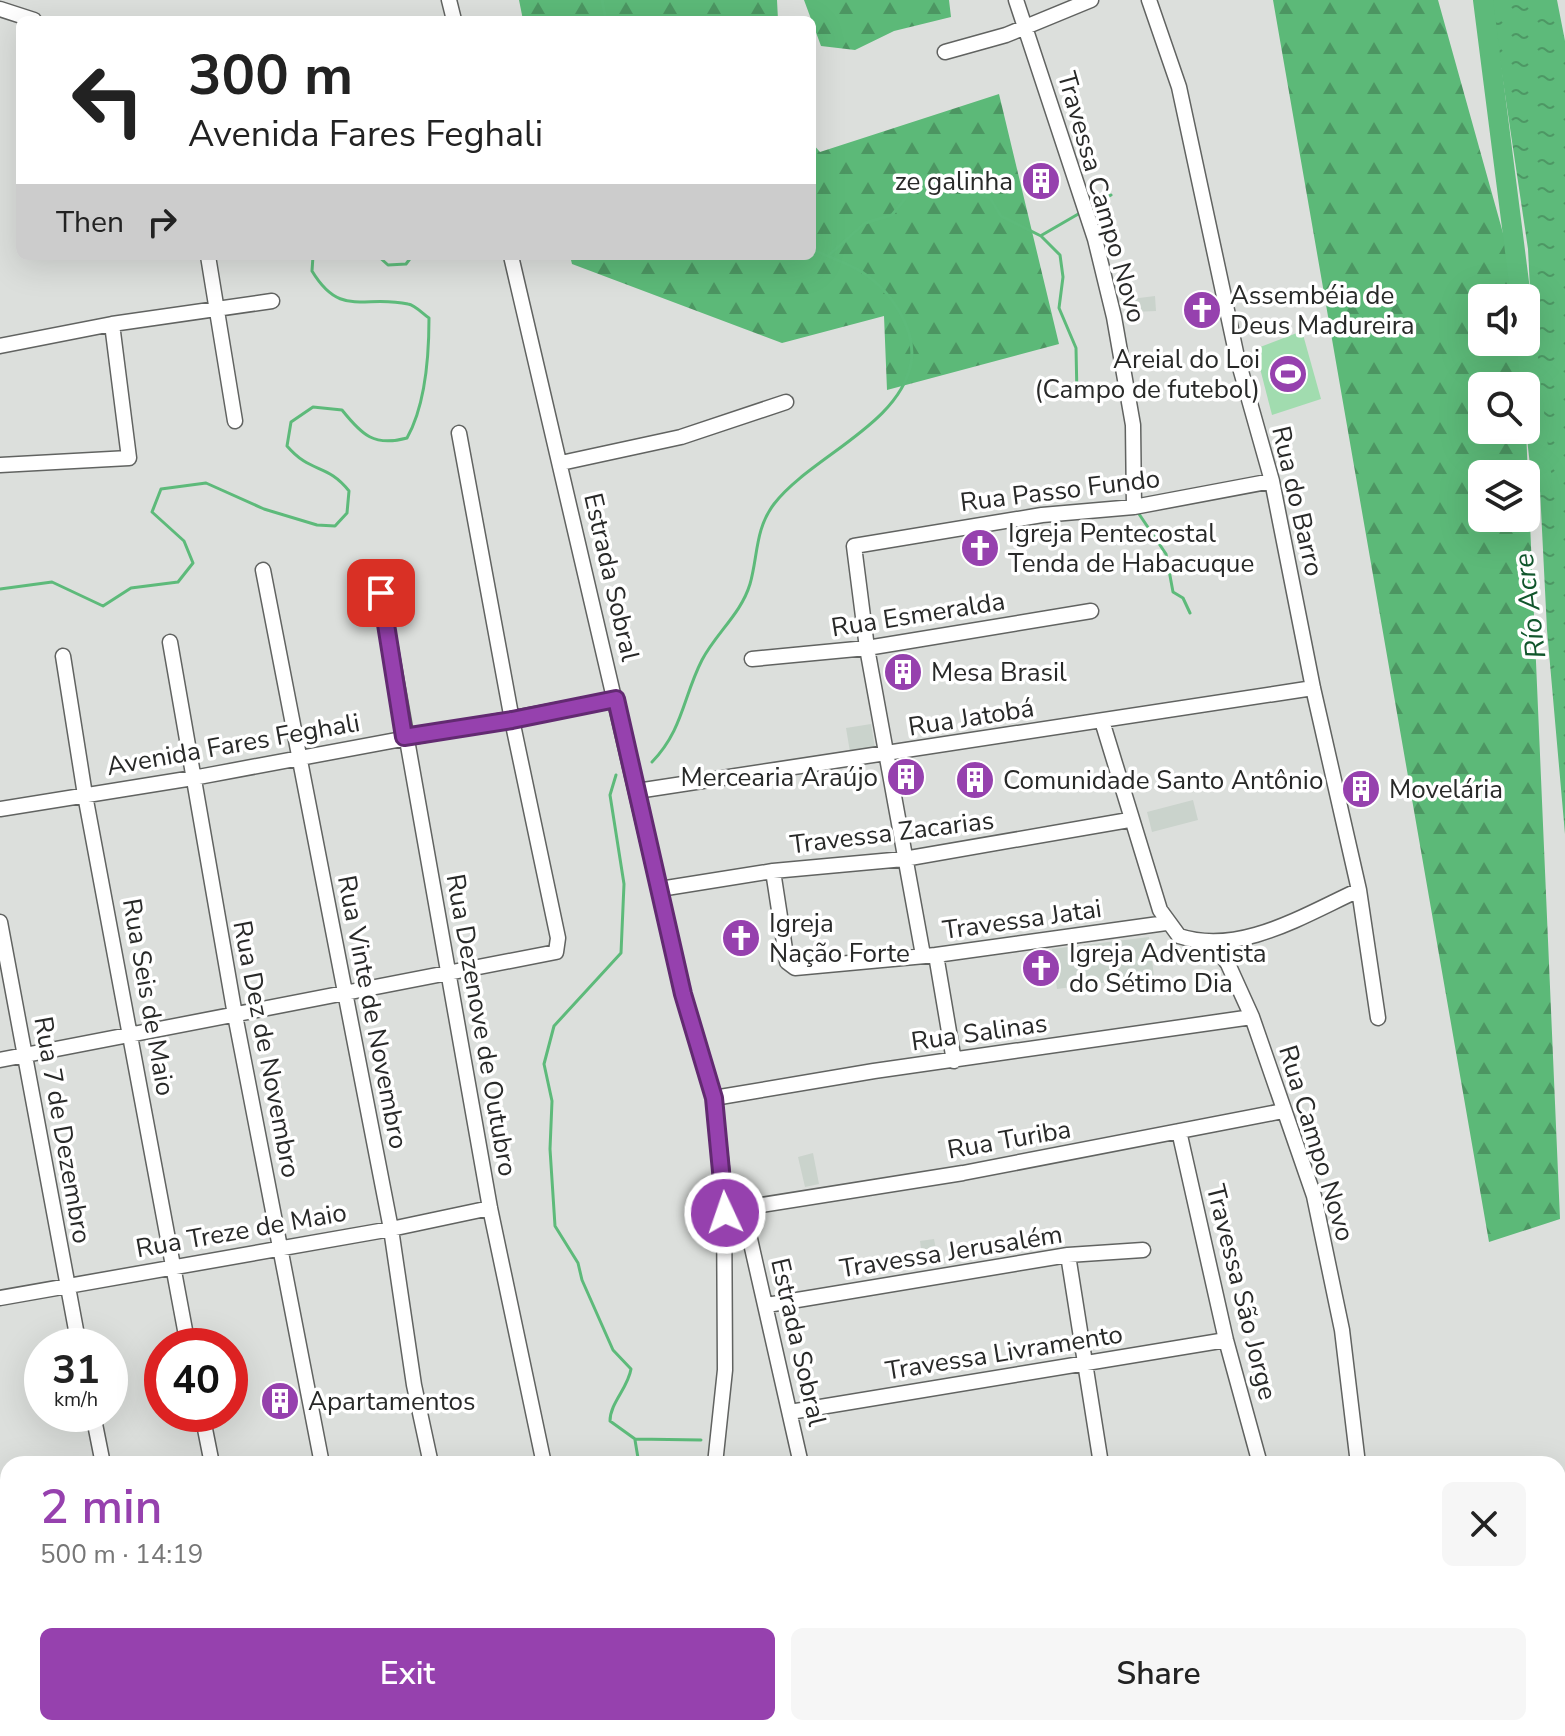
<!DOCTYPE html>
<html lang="en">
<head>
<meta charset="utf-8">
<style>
  body { margin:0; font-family:"Nunito Sans",sans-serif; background:#f6f6f6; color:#222; height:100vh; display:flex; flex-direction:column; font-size:30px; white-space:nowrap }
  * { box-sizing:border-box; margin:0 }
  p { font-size:26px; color:#767676 }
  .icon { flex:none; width:44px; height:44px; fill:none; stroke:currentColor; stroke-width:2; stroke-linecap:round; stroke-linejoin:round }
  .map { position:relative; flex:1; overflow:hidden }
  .details { position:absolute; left:0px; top:1456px; width:1566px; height:280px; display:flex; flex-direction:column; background:#fff; border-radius:24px 24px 0 0; box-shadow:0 8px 32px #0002 }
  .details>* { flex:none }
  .top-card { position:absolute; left:16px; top:16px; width:800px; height:244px; border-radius:12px; box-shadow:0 8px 32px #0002; background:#fff; color:#222; overflow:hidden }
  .buttons { position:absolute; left:1468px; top:284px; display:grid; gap:16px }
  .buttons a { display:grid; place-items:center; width:72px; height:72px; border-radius:12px; background:#fff; box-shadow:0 8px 32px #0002; font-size:40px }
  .speed { position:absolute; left:24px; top:1328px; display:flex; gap:16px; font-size:40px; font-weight:700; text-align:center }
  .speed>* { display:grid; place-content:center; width:104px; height:104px; border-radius:50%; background:#fff; box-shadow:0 8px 32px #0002; line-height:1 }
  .speed small { font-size:20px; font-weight:400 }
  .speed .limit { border:12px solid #d22; background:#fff; color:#111 }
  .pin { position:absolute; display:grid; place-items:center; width:68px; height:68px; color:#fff; margin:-34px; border-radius:16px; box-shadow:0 4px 12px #0006 }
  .me { position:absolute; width:88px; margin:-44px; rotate:357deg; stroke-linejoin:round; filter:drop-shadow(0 0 6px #0008) }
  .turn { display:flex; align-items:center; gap:28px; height:168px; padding:0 40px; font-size:36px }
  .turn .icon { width:104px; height:104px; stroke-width:2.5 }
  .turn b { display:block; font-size:56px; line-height:68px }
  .then { display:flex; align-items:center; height:76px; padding:0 40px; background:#0003; gap:16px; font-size:30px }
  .round { display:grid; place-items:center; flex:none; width:84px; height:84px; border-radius:12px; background:#f6f6f6 }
  .summary { display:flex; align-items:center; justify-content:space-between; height:136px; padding:0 40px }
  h1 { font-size:48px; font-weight:600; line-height:60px; color:#9641ae }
  .primary-button { display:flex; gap:16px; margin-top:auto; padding:16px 40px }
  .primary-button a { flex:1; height:92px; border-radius:12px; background:#9641ae; color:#fff; font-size:32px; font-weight:600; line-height:92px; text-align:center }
  .primary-button a+a { background:#f6f6f6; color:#222 }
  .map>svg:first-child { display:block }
</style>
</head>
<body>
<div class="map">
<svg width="1565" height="1736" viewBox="0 0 1565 1736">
  <defs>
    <pattern id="grass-tufts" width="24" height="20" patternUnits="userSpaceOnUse" patternTransform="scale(2)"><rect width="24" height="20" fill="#a1dcaf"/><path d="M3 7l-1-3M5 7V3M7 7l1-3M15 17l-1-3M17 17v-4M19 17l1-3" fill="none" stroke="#8bbd97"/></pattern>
    <pattern id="forest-firs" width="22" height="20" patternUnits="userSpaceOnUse" patternTransform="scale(2)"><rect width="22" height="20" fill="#5cb978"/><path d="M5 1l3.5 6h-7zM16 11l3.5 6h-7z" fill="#4c9662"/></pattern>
    <pattern id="water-ripples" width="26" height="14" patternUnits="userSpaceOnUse" patternTransform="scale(2)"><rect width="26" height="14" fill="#5dba7a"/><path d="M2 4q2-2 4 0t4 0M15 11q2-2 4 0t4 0" fill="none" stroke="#4d9764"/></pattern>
  </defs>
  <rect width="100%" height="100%" fill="#dcdfdc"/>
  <path fill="#cad3cc" d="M 1155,296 L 1156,311 L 1134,312 L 1131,299 Z
    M 871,724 L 875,748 L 850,752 L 846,728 Z
    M 1193,800 L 1198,820 L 1152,832 L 1147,812 Z
    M 1149,937 L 1154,976 L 1057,989 L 1052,949 Z
    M 813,1153 L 819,1184 L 805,1187 L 798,1157 Z
    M 934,1239 L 938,1260 L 923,1262 L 920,1241 Z
    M 99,1728 L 256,1728 L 251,1736 L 101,1736 Z"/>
  <path fill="url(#grass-tufts)" d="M 308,1728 L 604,1728 L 603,1736 L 310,1736 Z"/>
  <path fill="url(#forest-firs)" fill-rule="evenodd" d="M 519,0 L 777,0 L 778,20 L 523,20 Z
    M 804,0 L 949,0 L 951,17 L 894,31 L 855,50 L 821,46 Z
    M 1273,0 L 1438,0 L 1520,294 L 1520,298 L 1482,298 L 1482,342 L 1522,342 L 1524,386 L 1482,386 L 1482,430 L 1526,430 L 1560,1219 L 1489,1242 ZM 1526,474 L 1526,518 L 1482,518 L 1482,474 Z
    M 999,94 L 1059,344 L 887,390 L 884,316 L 782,343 L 572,264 L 570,256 L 812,256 L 812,143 L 820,152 Z"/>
  <path fill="#a1dcaf" d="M 1302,331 L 1321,399 L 1272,415 L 1255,349 Z"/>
  <path fill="url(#water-ripples)" d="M 1491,0 L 1557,0 L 1565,41 L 1565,834 L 1547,630 L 1528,249 Z"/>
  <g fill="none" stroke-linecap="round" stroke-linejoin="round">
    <path stroke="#5dba7a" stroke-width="3" d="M 602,0 L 606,20
      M 1090,207 L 1111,195
      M 1042,235 L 1080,213
      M 829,255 L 865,223 L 892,215 L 923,176 L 942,178 L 990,198 L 1001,216 L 1041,236 L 1060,255 L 1063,277 L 1059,308 L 1076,348 L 1077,396
      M 378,256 L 388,265 L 406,264 L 412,256
      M 1139,514 L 1166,554 L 1173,592 L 1183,598 L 1190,613
      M 0,589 L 52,582 L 103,606 L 131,588 L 178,582 L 193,563 L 184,541 L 152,512 L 161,489 L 206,483 L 264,509 L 317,525 L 335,526 L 347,513 L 349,491 C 327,463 311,474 287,446 L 291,422 L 313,407 L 342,410 C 362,435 374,447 407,438 C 425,406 429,356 429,318 C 423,314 415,305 408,304 C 364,294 341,319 312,271 L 313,256
      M 652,762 C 683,730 683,697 702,660 C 716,633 741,614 750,584 C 758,556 755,529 774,504 C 810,457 900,425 911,363 C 917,328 890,290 862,272 C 847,263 828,257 812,249
      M 616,775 L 610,795 L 624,884 L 621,953 L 554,1026 L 544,1064 L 552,1101 L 550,1149 L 555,1226 L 578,1263 L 582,1280 L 613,1350 L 631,1369 C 628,1388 610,1403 610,1421 L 635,1439 L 701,1440
      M 635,1440 L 639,1464
      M 734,1459 L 740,1464
      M 611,1736 L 612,1728
      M 721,1736 L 723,1728"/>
    <path stroke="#5dba7a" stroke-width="20" d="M 1483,0 L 1521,298
      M 1526,342 L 1542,482"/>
    <g stroke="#616361" stroke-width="17">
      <path id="minor" d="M 449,0 L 454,20
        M 1016,0 L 1095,239 L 1114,317 L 1133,425 L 1134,507
        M 1149,0 L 1179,87 L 1237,357 L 1272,481 L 1313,688 L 1359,890 L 1378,1018
        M 0,9 L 34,20
        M 945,52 L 1006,35 L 1091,0
        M 208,256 L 235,421
        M 511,256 L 683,994 L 714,1098 L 724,1187 L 725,1370 L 715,1464
        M 0,346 L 112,324 L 272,301
        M 561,463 L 681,437 L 786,402
        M 0,465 L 129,458 L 112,324
        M 263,570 L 391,1229 L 414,1385 L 431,1464
        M 381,593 L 490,1208 L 544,1464
        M 170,642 L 235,1015 L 322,1464
        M 63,656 L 85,795 L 188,1346
        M 752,659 L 867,648 L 1091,611
        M 1102,721 L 1160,910 L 1179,936 C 1240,956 1304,915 1359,890
        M 637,791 L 1313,688
        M 0,809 L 193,778 L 616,699
        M 773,871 L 787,962 L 795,968 L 936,955 L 1166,923
        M 660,889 L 773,871 L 904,859 L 1129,820
        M 0,922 L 79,1346
        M 1212,942 L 1228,964 L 1252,1017 L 1314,1196 L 1342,1330 L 1358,1464
        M 923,955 L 867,648 L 854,546 L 1042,515 L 1134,507 L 1272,481
        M 936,955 L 954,1061
        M 0,1060 L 556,952 L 558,938 L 512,720 L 459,433
        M 714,1098 L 874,1071 L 1252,1017
        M 1179,1131 L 1226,1340 L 1260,1464
        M 724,1187 L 737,1196 L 743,1208 L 801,1464
        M 743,1208 L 963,1173 L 1283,1111
        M 1068,1255 L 1101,1464
        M 0,1298 L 391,1229 L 490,1208
        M 767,1305 L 1068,1255 L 1143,1250
        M 790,1412 L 1226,1340
        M 93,1414 L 103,1464
        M 202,1414 L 212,1464
        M 0,1491 L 8,1529
        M 0,1553 L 8,1552
        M 72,1728 L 74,1736
        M 862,1728 L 863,1736
        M 1033,1728 L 1035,1736
        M 1167,1728 L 1170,1736
        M 1298,1728 L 1299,1736
        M 1391,1728 L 1392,1736
        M 685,1736 L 686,1728"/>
    </g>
    <use href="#minor" stroke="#fff" stroke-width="14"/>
  </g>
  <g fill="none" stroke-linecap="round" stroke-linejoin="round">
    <g stroke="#622a71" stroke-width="20">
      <path id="route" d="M 381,593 L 404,737 L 512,720 L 616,699 L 683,994 L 714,1098 L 725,1213"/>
    </g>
    <use href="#route" stroke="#9641ae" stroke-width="14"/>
  </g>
  <defs>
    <g id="building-disc" transform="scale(2)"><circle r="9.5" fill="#9641ae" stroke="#fff"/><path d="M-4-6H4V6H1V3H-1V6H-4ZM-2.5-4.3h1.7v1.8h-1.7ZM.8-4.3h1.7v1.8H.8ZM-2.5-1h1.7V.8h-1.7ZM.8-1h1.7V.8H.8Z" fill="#fff"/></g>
    <g id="church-disc" transform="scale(2)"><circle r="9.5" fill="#9641ae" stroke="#fff"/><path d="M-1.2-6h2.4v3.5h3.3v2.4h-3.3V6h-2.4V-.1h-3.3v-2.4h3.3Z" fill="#fff"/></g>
    <g id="stadium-disc" transform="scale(2)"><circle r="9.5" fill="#9641ae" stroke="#fff"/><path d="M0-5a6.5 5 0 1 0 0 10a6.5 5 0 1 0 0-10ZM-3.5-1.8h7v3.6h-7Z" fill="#fff"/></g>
  </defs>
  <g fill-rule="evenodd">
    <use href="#building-disc" x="1041" y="181"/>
    <use href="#church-disc" x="1202" y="310"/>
    <use href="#stadium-disc" x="1288" y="374"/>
    <use href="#church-disc" x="980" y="548"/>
    <use href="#building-disc" x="903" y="672"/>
    <use href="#building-disc" x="906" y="777"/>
    <use href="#building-disc" x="975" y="780"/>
    <use href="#building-disc" x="1361" y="789"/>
    <use href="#church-disc" x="741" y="938"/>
    <use href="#church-disc" x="1041" y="968"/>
    <use href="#building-disc" x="280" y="1401"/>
  </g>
  <g text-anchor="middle" stroke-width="7" stroke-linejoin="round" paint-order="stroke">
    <g font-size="26" fill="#282928" stroke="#fff" text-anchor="start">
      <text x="1013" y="190" text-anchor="end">ze galinha</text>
      <text x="1230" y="304">Assembéia de<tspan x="1230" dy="30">Deus Madureira</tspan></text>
      <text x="1260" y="368" text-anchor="end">Areial do Loi<tspan x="1260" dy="30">(Campo de futebol)</tspan></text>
      <text x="1008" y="542">Igreja Pentecostal<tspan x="1008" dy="30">Tenda de Habacuque</tspan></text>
      <text x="931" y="681">Mesa Brasil</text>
      <text x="878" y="786" text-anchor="end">Mercearia Araújo</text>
      <text x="1003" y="789">Comunidade Santo Antônio</text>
      <text x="1389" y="798">Movelária</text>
      <text x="769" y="932">Igreja<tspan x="769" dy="30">Nação Forte</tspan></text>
      <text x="1069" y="962">Igreja Adventista<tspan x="1069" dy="30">do Sétimo Dia</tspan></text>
      <text x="308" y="1410">Apartamentos</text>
    </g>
    <g font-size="26" fill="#282928" stroke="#fff">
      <text transform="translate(1102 197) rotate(74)" y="9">Travessa Campo Novo</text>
      <text transform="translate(1060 490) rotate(-7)" y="9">Rua Passo Fundo</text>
      <text transform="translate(1298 501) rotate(77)" y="9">Rua do Barro</text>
      <text transform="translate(612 577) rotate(77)" y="9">Estrada Sobral</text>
      <text transform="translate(918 614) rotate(-9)" y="9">Rua Esmeralda</text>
      <text transform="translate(971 717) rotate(-9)" y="9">Rua Jatobá</text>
      <text transform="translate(233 744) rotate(-10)" y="9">Avenida Fares Feghali</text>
      <text transform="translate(892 832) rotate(-7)" y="9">Travessa Zacarias</text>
      <text transform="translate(1022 919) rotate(-8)" y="9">Travessa Jatai</text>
      <text transform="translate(149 997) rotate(80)" y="9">Rua Seis de Maio</text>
      <text transform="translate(373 1012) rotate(79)" y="9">Rua Vinte de Novembro</text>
      <text transform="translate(482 1025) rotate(80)" y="9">Rua Dezenove de Outubro</text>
      <text transform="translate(979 1032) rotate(-8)" y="9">Rua Salinas</text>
      <text transform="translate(267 1049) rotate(79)" y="9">Rua Dez de Novembro</text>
      <text transform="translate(63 1130) rotate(80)" y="9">Rua 7 de Dezembro</text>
      <text transform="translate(1009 1139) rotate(-10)" y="9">Rua Turiba</text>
      <text transform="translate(1317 1143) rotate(73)" y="9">Rua Campo Novo</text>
      <text transform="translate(241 1230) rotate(-10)" y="9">Rua Treze de Maio</text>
      <text transform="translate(951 1251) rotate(-9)" y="9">Travessa Jerusalém</text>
      <text transform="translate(1242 1292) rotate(76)" y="9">Travessa São Jorge</text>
      <text transform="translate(799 1342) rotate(77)" y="9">Estrada Sobral</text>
      <text transform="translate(1004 1352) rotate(-9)" y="9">Travessa Livramento</text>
    </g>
    <g font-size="28" font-style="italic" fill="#11562c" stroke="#fff">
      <text transform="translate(1529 606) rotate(-97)" y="10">Río Acre</text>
    </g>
  </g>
</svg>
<div class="buttons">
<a><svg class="icon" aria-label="sound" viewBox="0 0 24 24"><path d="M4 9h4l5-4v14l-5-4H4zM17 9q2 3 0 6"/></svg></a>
<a><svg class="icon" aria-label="search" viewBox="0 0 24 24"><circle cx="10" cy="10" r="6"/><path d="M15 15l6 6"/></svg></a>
<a><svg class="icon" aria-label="layers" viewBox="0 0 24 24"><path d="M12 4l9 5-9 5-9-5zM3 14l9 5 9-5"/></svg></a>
</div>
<div class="speed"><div>31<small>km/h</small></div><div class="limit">40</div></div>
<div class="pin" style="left:381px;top:593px;background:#d93025"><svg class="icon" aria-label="arrive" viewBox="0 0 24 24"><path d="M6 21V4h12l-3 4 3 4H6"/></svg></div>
<svg class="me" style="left:725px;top:1213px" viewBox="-20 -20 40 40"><circle r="17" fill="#9641ae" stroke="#fff" stroke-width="3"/><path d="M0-11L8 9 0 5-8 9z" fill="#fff"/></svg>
<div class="top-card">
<div class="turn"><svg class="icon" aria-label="left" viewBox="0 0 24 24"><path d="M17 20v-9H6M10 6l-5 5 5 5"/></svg><div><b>300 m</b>Avenida Fares Feghali</div></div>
<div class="then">Then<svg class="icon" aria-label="right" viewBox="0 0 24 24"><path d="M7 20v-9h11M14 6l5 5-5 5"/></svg></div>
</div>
<section class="details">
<div class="summary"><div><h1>2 min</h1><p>500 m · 14:19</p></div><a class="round"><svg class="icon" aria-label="close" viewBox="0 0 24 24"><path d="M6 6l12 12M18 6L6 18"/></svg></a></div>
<div class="primary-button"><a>Exit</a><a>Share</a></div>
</section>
</div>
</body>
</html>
